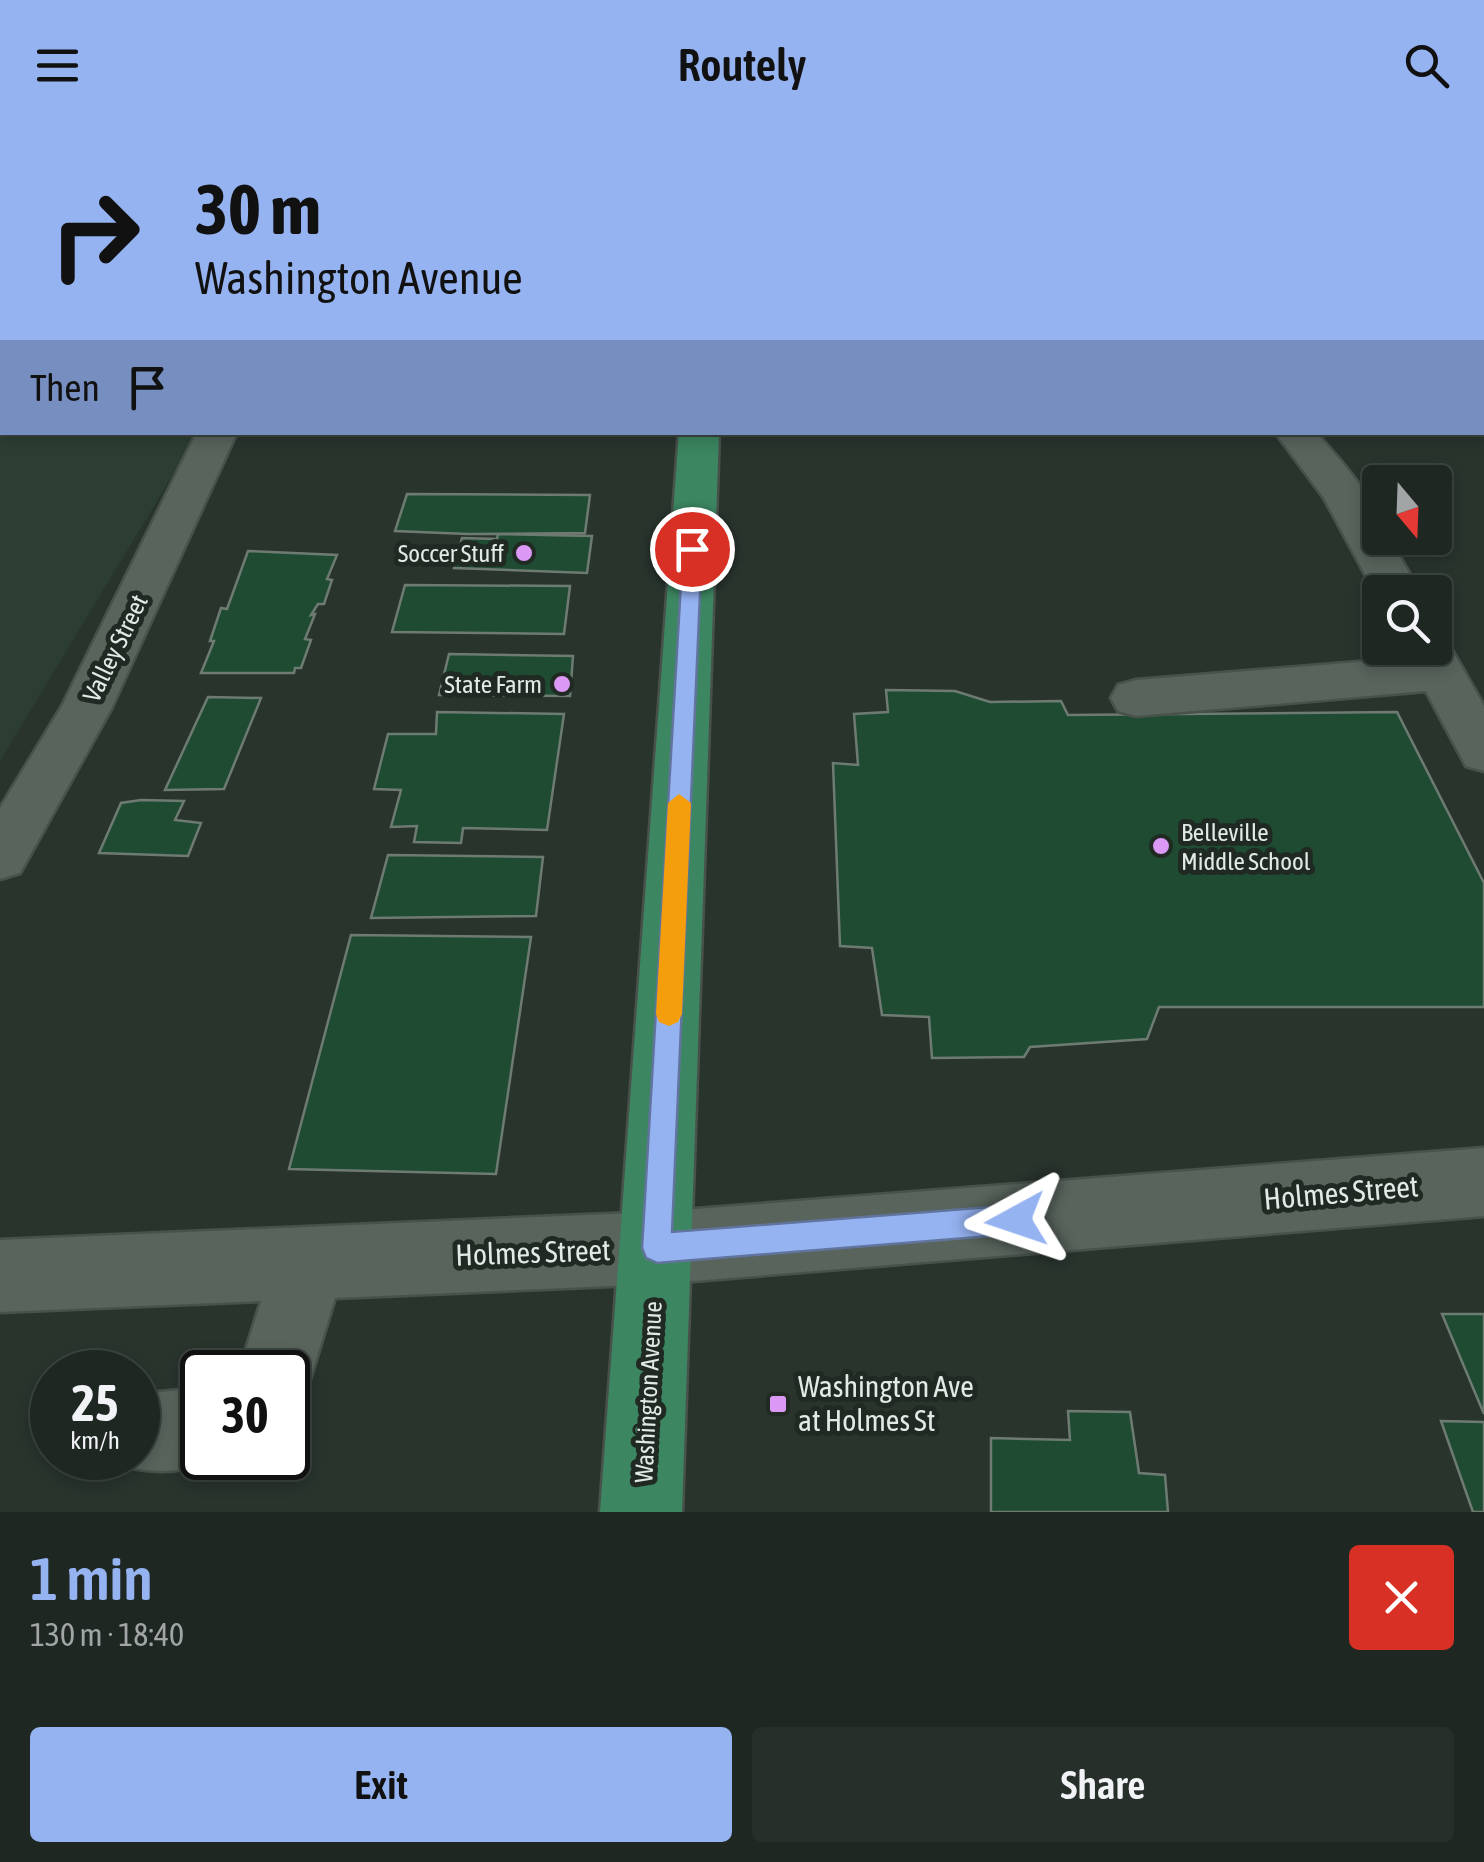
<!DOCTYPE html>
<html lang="en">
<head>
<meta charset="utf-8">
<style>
  body { margin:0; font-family:"Asap Condensed",sans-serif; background:#272f2a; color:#f1f3f6; height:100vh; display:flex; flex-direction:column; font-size:38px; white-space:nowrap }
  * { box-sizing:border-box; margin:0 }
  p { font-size:32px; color:#a1a5a5 }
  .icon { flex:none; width:55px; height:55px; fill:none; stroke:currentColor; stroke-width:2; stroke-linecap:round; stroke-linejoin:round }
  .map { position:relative; height:1382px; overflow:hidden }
  .sheet { display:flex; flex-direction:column; background:#1f2722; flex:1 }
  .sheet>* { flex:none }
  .top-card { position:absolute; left:0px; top:0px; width:1485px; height:305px; box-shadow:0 5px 15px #0003,0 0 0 2px #3c4440; background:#95b2f1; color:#111; overflow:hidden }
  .needle { width:65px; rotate:161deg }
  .buttons { position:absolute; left:1362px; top:335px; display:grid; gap:20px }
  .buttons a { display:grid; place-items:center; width:90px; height:90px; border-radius:10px; background:#1f2722; box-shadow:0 5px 15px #0003,0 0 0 2px #3c4440; font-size:50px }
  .speed { position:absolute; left:30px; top:1220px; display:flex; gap:20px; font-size:50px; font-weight:700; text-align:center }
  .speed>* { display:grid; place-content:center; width:130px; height:130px; border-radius:50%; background:#1f2722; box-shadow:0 5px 15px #0003,0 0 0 2px #3c4440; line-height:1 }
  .speed small { font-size:25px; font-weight:400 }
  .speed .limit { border:5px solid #111; border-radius:15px; background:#fff; color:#111 }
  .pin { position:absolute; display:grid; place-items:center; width:85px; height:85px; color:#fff; margin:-42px; border:5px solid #fff; border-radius:50%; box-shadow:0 2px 10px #0007 }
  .me { position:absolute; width:110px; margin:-55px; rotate:265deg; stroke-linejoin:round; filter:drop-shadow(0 0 8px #0008) }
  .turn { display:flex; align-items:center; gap:35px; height:210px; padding:0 30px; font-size:45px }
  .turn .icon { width:130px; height:130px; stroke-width:2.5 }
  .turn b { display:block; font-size:70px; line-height:85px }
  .then { display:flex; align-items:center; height:95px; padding:0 30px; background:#0003; gap:20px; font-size:38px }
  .round { display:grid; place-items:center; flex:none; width:105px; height:105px; border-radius:10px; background:#272f2a }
  .head { display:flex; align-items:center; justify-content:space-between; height:170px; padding:0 30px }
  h1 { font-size:60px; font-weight:600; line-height:75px; color:#95b2f1 }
  .button { display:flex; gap:20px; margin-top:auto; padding:20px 30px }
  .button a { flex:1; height:115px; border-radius:10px; background:#95b2f1; color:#111; font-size:40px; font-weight:600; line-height:115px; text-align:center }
  .button a+a { background:#272f2a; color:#f1f3f6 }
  header { display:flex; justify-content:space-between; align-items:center; height:130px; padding:0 30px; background:#95b2f1; color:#111; font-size:45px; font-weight:600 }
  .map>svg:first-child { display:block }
</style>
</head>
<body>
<header><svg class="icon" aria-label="menu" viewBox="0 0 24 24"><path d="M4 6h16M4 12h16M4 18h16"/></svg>Routely<svg class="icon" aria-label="search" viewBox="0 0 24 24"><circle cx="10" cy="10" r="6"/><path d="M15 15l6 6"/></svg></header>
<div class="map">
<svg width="1484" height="1382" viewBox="0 0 1484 1382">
  <rect width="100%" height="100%" fill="#29342d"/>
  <path fill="#2c3e32" d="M 0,0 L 309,0 L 2,2 L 2,302 L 198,303 L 0,631 Z"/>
  <path fill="#1e4b32" stroke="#6e7b72" stroke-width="2.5" d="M 804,0 L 911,0 L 913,2 L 805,2 Z
    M 407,364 L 590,365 L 585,403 L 468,404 L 395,401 Z
    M 498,404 L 592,406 L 587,443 L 454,438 L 462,408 L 497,409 Z
    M 248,421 L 337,425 L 327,449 L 332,450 L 324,474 L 318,474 L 311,485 L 315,484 L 305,509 L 311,510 L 301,538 L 295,538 L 294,543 L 201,543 L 214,511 L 210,511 L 221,478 L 227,479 Z
    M 405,455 L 570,456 L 564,504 L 392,502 Z
    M 449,524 L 573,526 L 570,566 L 439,565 Z
    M 886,560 L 955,561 L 990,572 L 1061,571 L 1068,585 L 1397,582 L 1484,753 L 1484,877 L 1159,877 L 1147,909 L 1030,917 L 1024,927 L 932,928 L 929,887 L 882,885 L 872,818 L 840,816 L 833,633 L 858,635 L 854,584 L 888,582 Z
    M 208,567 L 261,568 L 224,659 L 165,660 Z
    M 437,582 L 564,584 L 547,700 L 463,698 L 461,713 L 414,712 L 417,696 L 391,697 L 401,660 L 374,659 L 388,604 L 436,604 Z
    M 141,670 L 184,671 L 175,690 L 201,693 L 188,726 L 99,723 L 121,673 Z
    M 388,725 L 543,727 L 536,786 L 371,788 Z
    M 351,805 L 531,807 L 496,1044 L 289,1039 Z
    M 1442,1184 L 1484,1184 L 1484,1284 Z
    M 1068,1281 L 1130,1282 L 1139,1343 L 1165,1345 L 1168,1382 L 991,1382 L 991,1308 L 1070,1310 Z
    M 1441,1291 L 1484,1292 L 1484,1382 L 1473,1382 Z"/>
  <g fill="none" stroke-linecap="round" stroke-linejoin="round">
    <g stroke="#48524b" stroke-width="5">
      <path id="minor" d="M 943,0 L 971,0 L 972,2 L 944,2 Z
        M 1482,89 L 1484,89 L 1484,109 L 1482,109 Z
        M 197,302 L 237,302 L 111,579 L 20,743 L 0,749 L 0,678 L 62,576 Z
        M 1275,302 L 1316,302 C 1340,332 1380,368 1380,408 L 1389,408 L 1420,462 L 1380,462 L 1380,472 L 1324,368 Z
        M 1435,504 L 1444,506 L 1484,576 L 1484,641 L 1466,636 L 1426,561 L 1136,586 L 1118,581 L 1111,568 L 1118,555 L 1136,550 L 1408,528 L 1403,518 L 1435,518 Z
        M 1484,1018 L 1484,1086 L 657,1154 L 335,1168 L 304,1269 L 288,1276 L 288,1242 L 239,1242 L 261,1171 L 0,1182 L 0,1110 L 657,1082 Z
        M 202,1258 L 202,1328 L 223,1328 C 186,1343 147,1346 110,1331 L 109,1328 L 138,1328 L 138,1264 Z"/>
    </g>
    <g stroke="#48524b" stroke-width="5">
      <path id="major" d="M 696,0 L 724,0 L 724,2 L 696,2 Z
        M 679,302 L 719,302 L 682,1382 L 600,1382 Z"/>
    </g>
    <use href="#minor" fill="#58645c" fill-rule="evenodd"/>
    <use href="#major" fill="#3c8661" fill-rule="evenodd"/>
  </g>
  <path fill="#95b2f1" stroke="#61749d" stroke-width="2.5" d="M 692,413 L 702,419 L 672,1102 L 1016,1075 L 1026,1079 L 1030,1090 L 1026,1100 L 1016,1104 L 657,1133 L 646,1128 L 642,1118 L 683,419 Z"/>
  <path fill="#f59e0b" d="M 679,664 L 691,673 L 682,884 L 678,892 L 669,896 L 659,892 L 656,884 L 668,673 Z"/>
  <g fill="#db99f5" stroke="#202a23" stroke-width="4">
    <circle cx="524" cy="423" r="10"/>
    <circle cx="562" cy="554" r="10"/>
    <circle cx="1161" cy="716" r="10"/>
    <rect x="768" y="1264" width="20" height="20" rx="5"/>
  </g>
  <g text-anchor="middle" stroke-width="10" stroke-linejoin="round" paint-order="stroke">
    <g font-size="25" fill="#e3eae6" stroke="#202a23" text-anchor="end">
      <text x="504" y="432">Soccer Stuff</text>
      <text x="542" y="563">State Farm</text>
      <text x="1181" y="711" text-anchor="start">Belleville<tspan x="1181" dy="29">Middle School</tspan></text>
    </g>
    <g font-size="25" fill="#e3eae6" stroke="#202a23">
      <text transform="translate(115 518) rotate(-64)" y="9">Valley Street</text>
      <text transform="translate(648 1262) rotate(-87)" y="9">Washington Avenue</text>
    </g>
    <g font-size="30" fill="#e3eae6" stroke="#202a23">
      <text transform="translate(1341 1063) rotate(-5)" y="10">Holmes Street</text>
      <text transform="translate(533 1123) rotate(-2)" y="10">Holmes Street</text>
    </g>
    <g font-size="30" fill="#e3eae6" stroke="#202a23" text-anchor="start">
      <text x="798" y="1267">Washington Ave<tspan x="798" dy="34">at Holmes St</tspan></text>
    </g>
  </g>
</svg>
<div class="buttons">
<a><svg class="needle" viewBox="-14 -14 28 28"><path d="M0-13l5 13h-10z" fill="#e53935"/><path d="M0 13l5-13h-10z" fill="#a1a5a5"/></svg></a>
<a><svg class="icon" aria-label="search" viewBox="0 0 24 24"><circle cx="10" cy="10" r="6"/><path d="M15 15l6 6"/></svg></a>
</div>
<div class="speed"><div>25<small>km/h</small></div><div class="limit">30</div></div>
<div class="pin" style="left:692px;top:419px;background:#d93025"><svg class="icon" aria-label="arrive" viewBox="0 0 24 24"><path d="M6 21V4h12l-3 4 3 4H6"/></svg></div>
<svg class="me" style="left:1016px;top:1090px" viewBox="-20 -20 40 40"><path d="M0-17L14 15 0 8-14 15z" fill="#95b2f1" stroke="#fff" stroke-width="4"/></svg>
<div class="top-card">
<div class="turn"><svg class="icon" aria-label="right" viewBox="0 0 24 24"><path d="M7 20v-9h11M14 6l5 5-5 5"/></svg><div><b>30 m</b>Washington Avenue</div></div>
<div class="then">Then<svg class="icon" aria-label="arrive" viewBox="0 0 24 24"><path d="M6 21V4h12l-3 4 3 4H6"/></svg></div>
</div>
</div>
<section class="sheet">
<div class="head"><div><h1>1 min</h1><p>130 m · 18:40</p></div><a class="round" style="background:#d93025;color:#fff"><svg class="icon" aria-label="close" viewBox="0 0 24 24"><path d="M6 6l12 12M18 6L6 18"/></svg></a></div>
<div class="button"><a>Exit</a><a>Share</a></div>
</section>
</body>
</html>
